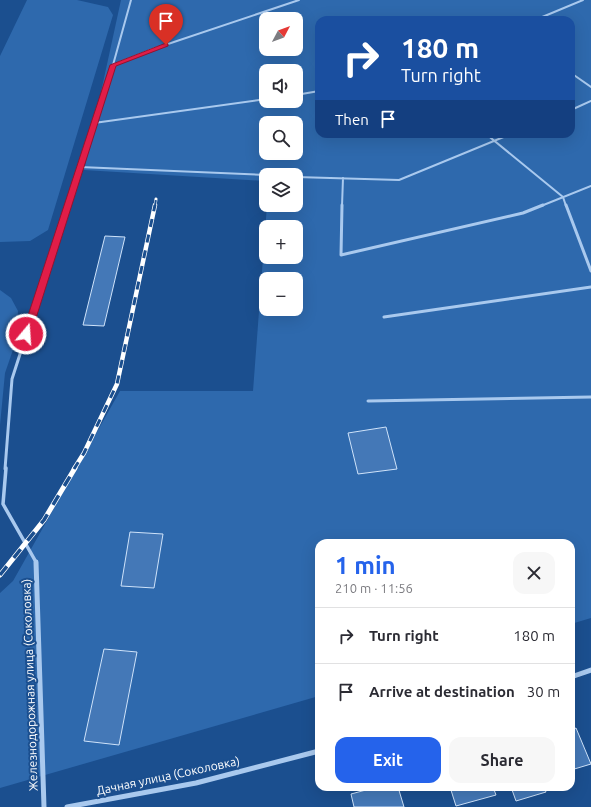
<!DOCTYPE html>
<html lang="en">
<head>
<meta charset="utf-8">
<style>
  body { margin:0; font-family:Ubuntu,sans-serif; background:#f7f7f7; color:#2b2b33; height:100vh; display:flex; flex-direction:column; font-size:15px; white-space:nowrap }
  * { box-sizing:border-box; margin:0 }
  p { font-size:13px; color:#7c7c81 }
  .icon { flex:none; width:22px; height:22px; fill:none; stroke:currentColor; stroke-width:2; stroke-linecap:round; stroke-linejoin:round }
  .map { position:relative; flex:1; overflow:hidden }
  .panel { position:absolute; left:315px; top:539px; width:260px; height:252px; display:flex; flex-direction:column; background:#fff; border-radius:12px; box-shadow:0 4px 16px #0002 }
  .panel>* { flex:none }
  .hud { position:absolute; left:315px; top:16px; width:260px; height:122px; border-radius:12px; box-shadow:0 4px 16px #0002; background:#1a4fa0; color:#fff; overflow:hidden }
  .needle { width:26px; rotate:49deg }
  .controls { position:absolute; left:259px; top:12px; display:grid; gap:8px }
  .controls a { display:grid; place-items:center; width:44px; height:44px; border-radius:8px; background:#fff; box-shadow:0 4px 16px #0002; font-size:20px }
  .pin { position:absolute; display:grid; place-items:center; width:34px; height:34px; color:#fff; margin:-41px -17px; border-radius:50% 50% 50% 0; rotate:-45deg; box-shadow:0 0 4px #0007 }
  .pin .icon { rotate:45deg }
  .me { position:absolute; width:44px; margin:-22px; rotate:18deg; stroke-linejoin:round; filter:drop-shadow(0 0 3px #0008) }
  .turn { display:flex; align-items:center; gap:14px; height:84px; padding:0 20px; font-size:18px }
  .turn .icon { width:52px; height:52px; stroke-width:2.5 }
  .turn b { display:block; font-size:28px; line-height:34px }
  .then { display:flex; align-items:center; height:38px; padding:0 20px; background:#0003; gap:8px; font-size:15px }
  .round { display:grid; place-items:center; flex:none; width:42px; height:42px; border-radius:12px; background:#f7f7f7 }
  .headline { display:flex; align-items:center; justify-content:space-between; height:68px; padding:0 20px }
  h1 { font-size:24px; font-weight:600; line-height:30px; color:#2563eb }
  .cta { display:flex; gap:8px; margin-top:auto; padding:8px 20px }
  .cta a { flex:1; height:46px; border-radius:12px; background:#2563eb; color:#fff; font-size:16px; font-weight:600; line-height:46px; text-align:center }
  .cta a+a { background:#f7f7f7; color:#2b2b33 }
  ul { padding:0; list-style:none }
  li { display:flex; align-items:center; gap:12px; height:56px; padding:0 20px; border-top:1px solid #e1e1e2 }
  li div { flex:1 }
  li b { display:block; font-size:15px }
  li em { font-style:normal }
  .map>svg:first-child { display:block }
</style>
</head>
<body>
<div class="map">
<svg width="591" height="807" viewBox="0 0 591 807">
  <rect width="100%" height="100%" fill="#1b4f8f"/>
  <path fill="#2e69ad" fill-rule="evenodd" d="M 27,0 L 77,0 L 108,7 L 113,15 L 48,230 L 30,241 L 0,242 L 0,56 Z
    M 121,0 L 591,0 L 591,618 L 571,624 L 571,543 L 319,543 L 319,696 L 0,788 L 0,593 L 13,581 L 120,391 L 253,391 L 267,205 L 296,205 L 296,175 L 266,175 L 266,181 L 84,170 ZM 266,19 L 296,19 L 296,49 L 266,49 ZM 319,20 L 571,20 L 571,134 L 319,134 ZM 266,71 L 296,71 L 296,101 L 266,101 ZM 266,123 L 296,123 L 296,153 L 266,153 ZM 266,227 L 296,227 L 296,257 L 266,257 ZM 266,279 L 296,279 L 296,309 L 266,309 Z
    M 0,290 L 11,298 L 18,311 L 16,341 L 5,373 L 0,425 Z"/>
  <path fill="#4478b7" stroke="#cfe3fa" d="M 105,236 L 125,237 L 104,326 L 83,325 Z
    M 386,427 L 397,469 L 358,474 L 348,433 Z
    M 130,532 L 163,534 L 154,588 L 121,586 Z
    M 104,649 L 137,652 L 119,745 L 84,741 Z
    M 576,728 L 591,764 L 571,770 L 571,730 Z
    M 377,787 L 398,787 L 404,807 L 354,807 L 351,794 Z
    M 450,787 L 493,787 L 496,795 L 456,806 Z
    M 511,787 L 544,787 L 546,792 L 516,801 Z"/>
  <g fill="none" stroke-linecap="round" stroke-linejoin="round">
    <path stroke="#a9c9ee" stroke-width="2" d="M 535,20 L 583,0
      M 113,65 L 153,49 L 299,0
      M 571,73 L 591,87
      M 296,95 L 319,91
      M 571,110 L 591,101
      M 94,123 L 266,99
      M 486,134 L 563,197 L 566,206
      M 80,167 L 266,175
      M 296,177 L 399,180 L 511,134
      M 68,206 L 113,65 L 131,0
      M 342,206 L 343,178
      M 541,206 L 591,186"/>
    <path stroke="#a9c9ee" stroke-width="3" d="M 342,205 L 341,255 L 523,213 L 543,205
      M 566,205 L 591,271
      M 384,317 L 591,287
      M 368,401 L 591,397
      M 5,469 L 12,379 L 68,205"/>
    <path stroke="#a9c9ee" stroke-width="3.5" d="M 6,468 L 3,504 L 36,562"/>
    <path stroke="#a9c9ee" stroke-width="5" d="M 36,562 L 44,807
      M 571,677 L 591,670
      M 67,807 L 196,783 L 319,751"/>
    <g stroke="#fff" stroke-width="3">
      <path id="rail-far2" d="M 155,206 L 156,199"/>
    </g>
    <g stroke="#fff" stroke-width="4.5">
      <path id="rail-far1" d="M 74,469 L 84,453 L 117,384 L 155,205"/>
    </g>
    <g stroke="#fff" stroke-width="5">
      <path id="rail" d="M 0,575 L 44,520 L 75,468"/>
    </g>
    <use href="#rail-far2" stroke="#1b4f8f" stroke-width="2" stroke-dasharray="6" stroke-linecap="butt"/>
    <use href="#rail-far1" stroke="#1b4f8f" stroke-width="3" stroke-dasharray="8" stroke-linecap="butt"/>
    <use href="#rail" stroke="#1b4f8f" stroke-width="3.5" stroke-dasharray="11" stroke-linecap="butt"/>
  </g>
  <path fill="#e11d48" stroke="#92132f" d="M 166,43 L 168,44 L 168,46 L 116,66 L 31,334 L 26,337 L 23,336 L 22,334 L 110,65 Z"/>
  <g text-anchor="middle" stroke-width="4" stroke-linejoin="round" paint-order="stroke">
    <g font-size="12" fill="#fff" stroke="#1b4f8f">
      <text transform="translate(30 685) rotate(-92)" y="4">Железнодорожная улица (Соколовка)</text>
      <text transform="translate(168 776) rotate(-12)" y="4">Дачная улица (Соколовка)</text>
    </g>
  </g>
</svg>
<div class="controls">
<a><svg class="needle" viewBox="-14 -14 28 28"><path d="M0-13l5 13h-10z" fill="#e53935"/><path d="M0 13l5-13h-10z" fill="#7c7c81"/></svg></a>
<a><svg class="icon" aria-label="sound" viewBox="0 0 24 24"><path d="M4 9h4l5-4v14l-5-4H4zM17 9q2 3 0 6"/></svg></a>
<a><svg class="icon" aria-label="search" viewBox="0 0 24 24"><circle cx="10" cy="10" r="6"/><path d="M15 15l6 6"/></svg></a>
<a><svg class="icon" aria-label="layers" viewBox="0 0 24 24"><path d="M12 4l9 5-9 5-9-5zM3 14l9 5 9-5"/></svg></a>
<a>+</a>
<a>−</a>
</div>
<div class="pin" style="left:166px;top:45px;background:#d93025"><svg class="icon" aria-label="arrive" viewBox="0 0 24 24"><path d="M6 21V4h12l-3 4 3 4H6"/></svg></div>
<svg class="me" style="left:26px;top:334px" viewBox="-20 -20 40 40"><circle r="17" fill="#e11d48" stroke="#fff" stroke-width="3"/><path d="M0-11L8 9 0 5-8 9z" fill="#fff"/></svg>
<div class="hud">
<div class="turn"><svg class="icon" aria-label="right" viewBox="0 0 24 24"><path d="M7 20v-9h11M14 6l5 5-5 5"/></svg><div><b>180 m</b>Turn right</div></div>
<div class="then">Then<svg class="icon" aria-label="arrive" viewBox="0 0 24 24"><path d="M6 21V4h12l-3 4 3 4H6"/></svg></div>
</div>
<section class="panel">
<div class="headline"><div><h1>1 min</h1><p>210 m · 11:56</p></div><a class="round"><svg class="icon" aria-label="close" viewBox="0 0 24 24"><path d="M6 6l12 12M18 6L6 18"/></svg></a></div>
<ul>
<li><svg class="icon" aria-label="right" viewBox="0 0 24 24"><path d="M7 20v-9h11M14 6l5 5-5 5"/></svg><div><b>Turn right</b></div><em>180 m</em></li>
<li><svg class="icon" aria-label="arrive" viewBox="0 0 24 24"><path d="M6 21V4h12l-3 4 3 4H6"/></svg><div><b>Arrive at destination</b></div><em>30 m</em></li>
</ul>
<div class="cta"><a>Exit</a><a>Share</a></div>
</section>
</div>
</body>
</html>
